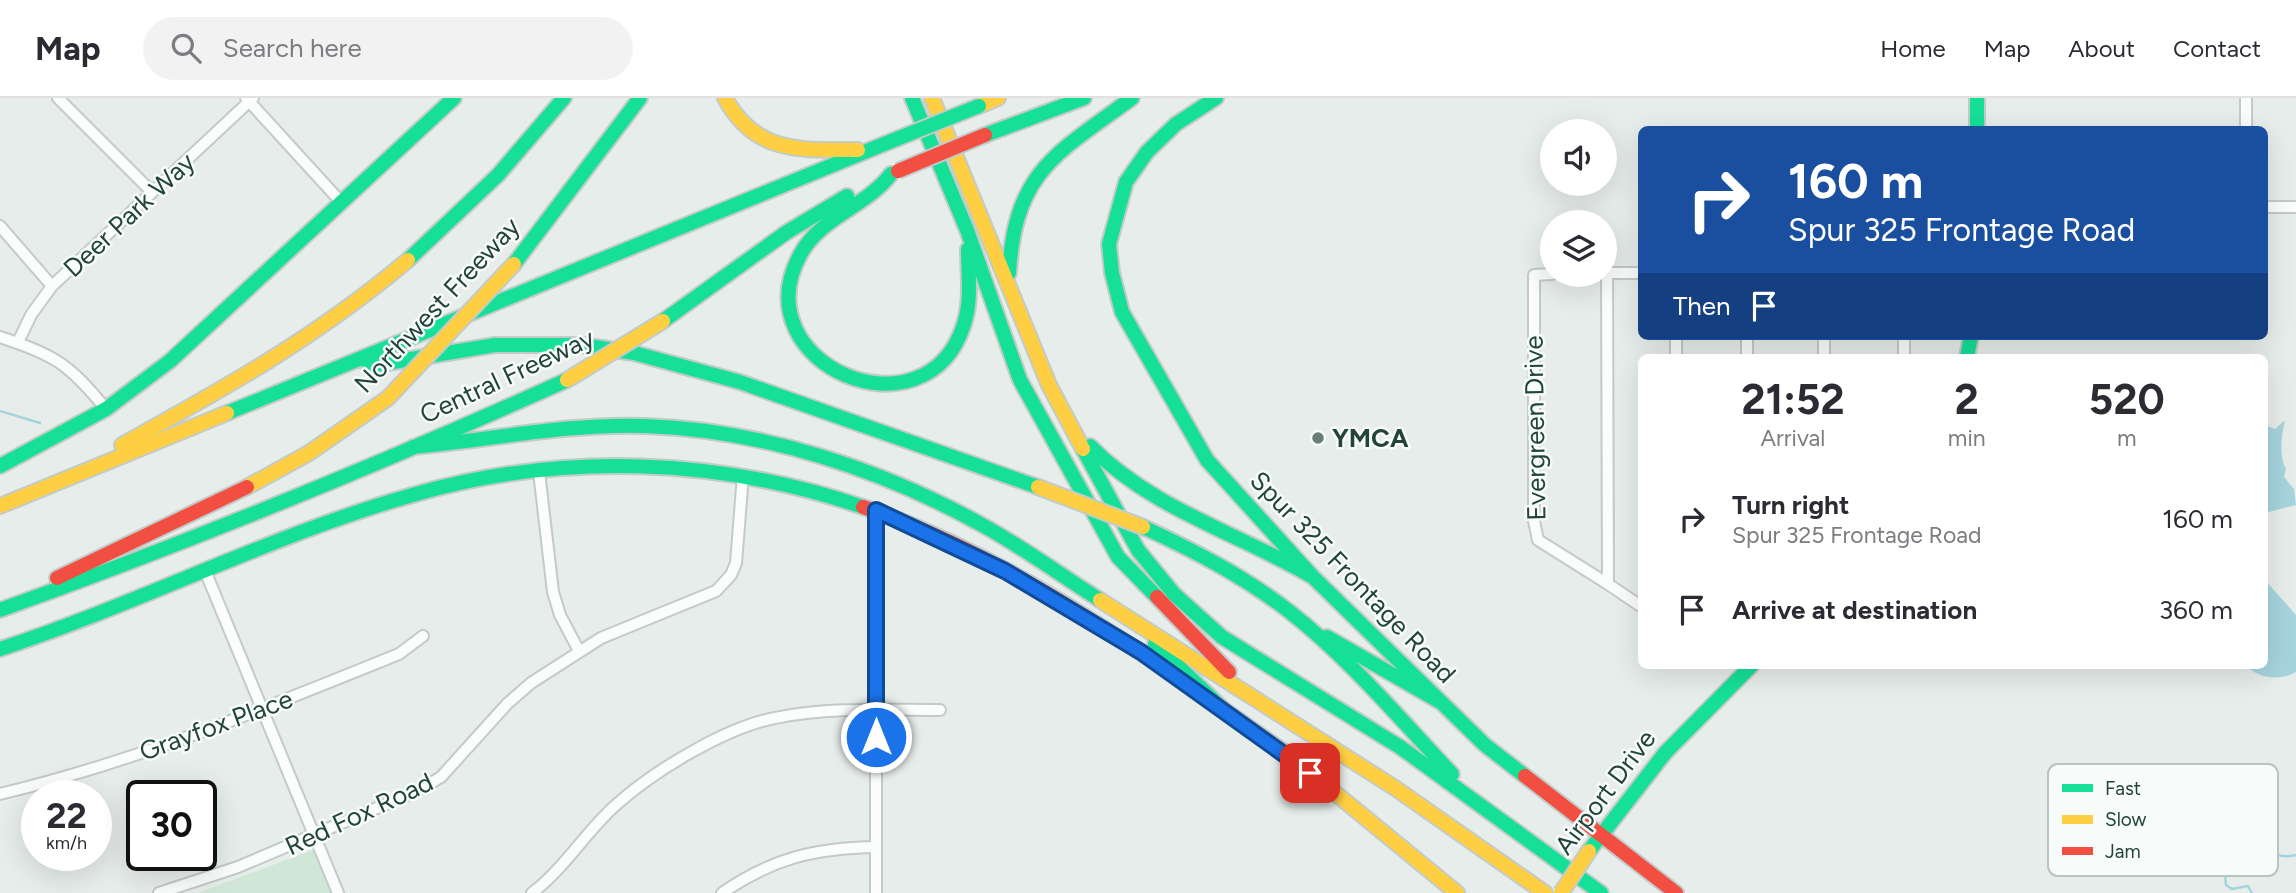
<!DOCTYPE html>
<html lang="en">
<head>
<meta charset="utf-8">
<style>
  body { margin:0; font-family:Figtree,sans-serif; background:#f2f2f3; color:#2b2b33; height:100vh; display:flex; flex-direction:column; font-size:26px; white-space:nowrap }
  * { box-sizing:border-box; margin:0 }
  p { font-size:23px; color:#7c7c81 }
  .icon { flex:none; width:38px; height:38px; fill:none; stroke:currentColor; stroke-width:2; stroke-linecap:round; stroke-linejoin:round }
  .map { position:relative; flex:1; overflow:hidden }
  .details { position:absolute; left:1638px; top:256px; width:630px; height:315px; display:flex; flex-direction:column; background:#fff; border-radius:10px; box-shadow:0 7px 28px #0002 }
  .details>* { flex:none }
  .guide { position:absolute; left:1638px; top:28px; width:630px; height:214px; border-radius:10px; box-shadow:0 7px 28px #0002; background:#1a4fa0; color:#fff; overflow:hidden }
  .fabs { position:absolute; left:1540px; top:21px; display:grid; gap:14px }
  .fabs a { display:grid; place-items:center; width:77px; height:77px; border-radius:50%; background:#fff; box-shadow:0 7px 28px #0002; font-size:35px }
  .speed { position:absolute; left:21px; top:682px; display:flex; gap:14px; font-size:35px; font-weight:700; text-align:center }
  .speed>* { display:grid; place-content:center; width:91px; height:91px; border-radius:50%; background:#fff; box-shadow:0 7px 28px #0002; line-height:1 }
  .speed small { font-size:18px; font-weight:400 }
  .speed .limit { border:4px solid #111; border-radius:10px; background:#fff; color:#111 }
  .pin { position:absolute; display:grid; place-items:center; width:60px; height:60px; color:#fff; margin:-30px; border-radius:14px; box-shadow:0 4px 10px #0006 }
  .me { position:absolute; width:77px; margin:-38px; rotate:0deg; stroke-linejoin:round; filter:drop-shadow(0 0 5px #0008) }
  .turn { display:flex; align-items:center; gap:24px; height:147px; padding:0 35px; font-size:32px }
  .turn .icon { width:91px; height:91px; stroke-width:2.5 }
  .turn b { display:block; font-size:49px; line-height:60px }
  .then { display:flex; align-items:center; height:66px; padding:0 35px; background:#0003; gap:14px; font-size:26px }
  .eta { display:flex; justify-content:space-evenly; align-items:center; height:119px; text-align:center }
  .eta b { font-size:42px; font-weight:700; line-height:49px }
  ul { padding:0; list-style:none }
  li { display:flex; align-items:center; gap:21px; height:91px; padding:0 35px }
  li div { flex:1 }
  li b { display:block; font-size:26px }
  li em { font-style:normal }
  header { display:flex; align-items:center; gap:42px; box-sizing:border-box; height:98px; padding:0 35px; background:#fff; border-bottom:2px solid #e1e1e2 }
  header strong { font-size:33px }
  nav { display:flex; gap:38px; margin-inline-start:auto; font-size:24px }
  .search { width:490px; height:63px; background:#f2f2f3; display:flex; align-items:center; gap:18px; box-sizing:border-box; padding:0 24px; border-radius:38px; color:#7c7c81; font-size:26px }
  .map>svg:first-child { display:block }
</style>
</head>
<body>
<header>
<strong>Map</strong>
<div class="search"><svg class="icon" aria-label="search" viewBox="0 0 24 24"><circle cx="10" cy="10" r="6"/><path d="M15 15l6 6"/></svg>Search here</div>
<nav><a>Home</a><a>Map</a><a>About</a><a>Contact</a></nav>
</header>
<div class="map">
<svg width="2296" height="795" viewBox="0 0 2296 795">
  <rect width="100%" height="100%" fill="#e7edea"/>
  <path fill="#d0e7d7" d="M 313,752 L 331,795 L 198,795 Z"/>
  <path fill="#a6d4dd" d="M 2285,322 C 2282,337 2278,357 2286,371 L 2284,379 L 2294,391 L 2296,407 L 2265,415 L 2265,327 L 2275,331 Z
    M 2265,482 L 2296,517 L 2296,574 C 2281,583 2257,581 2246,567 L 2264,567 Z"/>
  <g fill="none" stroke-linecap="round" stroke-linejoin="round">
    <path stroke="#a6d4dd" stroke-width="2.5" d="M 0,313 L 40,325
      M 2252,795 L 2248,788 L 2232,791 L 2226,787 L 2225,777 L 2235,767 L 2220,751 L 2224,740 C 2232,738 2244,734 2253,736 C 2274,742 2264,764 2296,757"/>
    <g stroke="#c4cac8" stroke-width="14">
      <path id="street" d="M 58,0 L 152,94
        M 246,0 L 341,104
        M 2246,0 L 2246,32
        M 2264,109 L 2296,109
        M 0,128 L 52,188
        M 1605,175 L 1642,175
        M 1607,175 L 1608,486 L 1642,509
        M 1552,176 L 1534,177 L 1534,423 L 1538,442 L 1608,486
        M 1676,238 L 1676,259
        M 1824,238 L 1824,259
        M 1904,238 L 1904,259
        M 0,239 C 56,258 68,265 106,311
        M 18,244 L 31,217 L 52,188 L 253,0
        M 1747,259 L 1747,238
        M 539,374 L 553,494 L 560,517 L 579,553
        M 876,412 L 876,795
        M 206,475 L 338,795
        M 0,696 C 138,663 268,609 399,556 L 423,538
        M 159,795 L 238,769 L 417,693 L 441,679 L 507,606 L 531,585 L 601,540 L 716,493 L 731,477 L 736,465 L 743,377
        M 532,795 C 565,770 586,733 617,706 C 654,673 726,629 775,620 C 828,609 886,612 940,612
        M 722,795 C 773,760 815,750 876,749"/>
    </g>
    <g stroke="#c3cbc8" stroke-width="18">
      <path id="fast" d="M 912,0 L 967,132 L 1020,282 L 1118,459 L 1157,499
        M 1216,0 L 1176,26 L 1147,54 L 1126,84 L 1109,146 L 1112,175 L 1122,214 L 1207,362 L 1313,479 L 1485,647 L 1525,678
        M 1977,0 L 1977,32
        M 985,37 L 1084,0
        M 891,76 C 866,109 820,119 800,157 C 741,267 927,345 964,226 C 972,202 968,176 968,151
        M 408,162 L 498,77 L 564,0
        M 514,166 L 640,0
        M 1009,175 C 1015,73 1056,56 1132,0
        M 663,223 L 787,134 L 847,98
        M 1967,259 L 1971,238
        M 369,268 L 495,247 L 582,247 L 634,255 L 740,284 L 1038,389
        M 227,315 L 889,44
        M 1090,348 C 1152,411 1238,435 1313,479
        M 413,349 C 490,342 568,325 646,328 C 762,332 882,371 984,428 C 1024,450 1062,478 1100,502
        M 1083,351 L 1138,452 L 1174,496 L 1222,539 L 1400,649 L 1601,795
        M 0,368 L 106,311 L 170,263 L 454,0
        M 1143,429 C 1195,453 1245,479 1290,514 C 1350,561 1400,621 1452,676
        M 0,512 C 192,443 381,366 567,282
        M 1327,539 L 1442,605
        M 1155,546 L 1224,612
        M 0,551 C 141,505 273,436 416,396 C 562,354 720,360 863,409
        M 1589,753 L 1665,655 L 1752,567"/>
    </g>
    <g stroke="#c3cbc8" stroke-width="18">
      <path id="slow" d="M 725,0 C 755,56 801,52 858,52
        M 932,0 L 1049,287 L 1083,351
        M 979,8 L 998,0
        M 122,347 C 225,290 317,239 408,162
        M 247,389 L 309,355 L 388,300
        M 0,408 L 227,315
        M 1100,502 L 1395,690 L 1545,795
        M 1218,608 L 1290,658 L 1457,795"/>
    </g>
    <g stroke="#c3cbc8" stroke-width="18">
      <path id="jam" d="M 863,409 C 979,448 1084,515 1184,584
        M 57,480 L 247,389
        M 1157,499 L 1229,574
        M 1525,678 L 1676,795"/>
    </g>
    <use href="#street" stroke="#fbfcfc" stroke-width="10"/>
    <use href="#fast" stroke="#16e098" stroke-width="14"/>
    <use href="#slow" stroke="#ffcf43" stroke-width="14"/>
    <use href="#jam" stroke="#f24e42" stroke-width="14"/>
    <g stroke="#c3cbc8" stroke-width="18" stroke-linecap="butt">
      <path id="fast-bridge" d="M 889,44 L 979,8"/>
    </g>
    <g stroke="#c3cbc8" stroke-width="18" stroke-linecap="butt">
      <path id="slow-bridge" d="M 567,282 L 663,223
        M 388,300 L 514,166
        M 1038,389 L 1143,429
        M 1561,795 L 1589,753"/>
    </g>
    <g stroke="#c3cbc8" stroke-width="18" stroke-linecap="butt">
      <path id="jam-bridge" d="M 898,73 L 985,37"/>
    </g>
    <use href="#fast-bridge" stroke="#16e098" stroke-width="14"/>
    <use href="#slow-bridge" stroke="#ffcf43" stroke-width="14"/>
    <use href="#jam-bridge" stroke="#f24e42" stroke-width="14"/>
  </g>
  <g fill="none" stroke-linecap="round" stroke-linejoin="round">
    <g stroke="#114b97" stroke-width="18">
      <path id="route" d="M 876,639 L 876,412 L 1005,473 L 1141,554 L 1310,675"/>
    </g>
    <use href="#route" stroke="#1a73e8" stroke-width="12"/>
  </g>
  <circle fill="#677f78" stroke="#f7fbf9" stroke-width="2.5" cx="1318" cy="340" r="7"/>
  <g text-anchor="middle" stroke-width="5" stroke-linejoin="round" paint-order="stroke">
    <g font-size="26" fill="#22443b" stroke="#f7fbf9">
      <text transform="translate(129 117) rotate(-43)" y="9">Deer Park Way</text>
      <text transform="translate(437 207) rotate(-47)" y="9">Northwest Freeway</text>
      <text transform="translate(507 278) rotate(-25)" y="9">Central Freeway</text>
      <text transform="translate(1535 330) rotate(-91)" y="9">Evergreen Drive</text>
      <text transform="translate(1353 479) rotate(46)" y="9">Spur 325 Frontage Road</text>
      <text transform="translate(216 627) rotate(-20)" y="9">Grayfox Place</text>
      <text transform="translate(1605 694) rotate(-53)" y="9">Airport Drive</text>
      <text transform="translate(359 716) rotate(-25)" y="9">Red Fox Road</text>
    </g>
    <g font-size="26" font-weight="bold" fill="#22443b" stroke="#f7fbf9" text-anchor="start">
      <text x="1332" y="349">YMCA</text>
    </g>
  </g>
  <rect x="2048" y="666" width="230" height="112" rx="10" fill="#f7fbf9" stroke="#b7c4c0" stroke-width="2"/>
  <rect x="2062" y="686" width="31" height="8" fill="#16e098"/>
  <rect x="2062" y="717" width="31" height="9" fill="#ffcf43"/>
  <rect x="2062" y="749" width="31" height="8" fill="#f24e42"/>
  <g font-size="19" fill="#22443b">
    <text x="2105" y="697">Fast</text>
    <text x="2105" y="728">Slow</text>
    <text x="2105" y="760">Jam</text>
  </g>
</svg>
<div class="fabs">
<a><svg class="icon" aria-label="sound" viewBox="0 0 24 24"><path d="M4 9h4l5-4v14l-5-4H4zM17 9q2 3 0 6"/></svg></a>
<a><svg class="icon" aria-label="layers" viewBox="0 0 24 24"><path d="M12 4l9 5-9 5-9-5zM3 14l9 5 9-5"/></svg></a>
</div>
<div class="speed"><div>22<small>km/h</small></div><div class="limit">30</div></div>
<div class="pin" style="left:1310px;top:675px;background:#d93025"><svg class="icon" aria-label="arrive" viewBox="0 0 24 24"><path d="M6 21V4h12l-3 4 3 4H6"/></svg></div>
<svg class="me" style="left:876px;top:639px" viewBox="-20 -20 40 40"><circle r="17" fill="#1a73e8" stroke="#fff" stroke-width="3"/><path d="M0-11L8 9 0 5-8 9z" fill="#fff"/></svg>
<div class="guide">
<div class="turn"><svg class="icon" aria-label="right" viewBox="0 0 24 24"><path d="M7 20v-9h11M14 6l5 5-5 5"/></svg><div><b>160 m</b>Spur 325 Frontage Road</div></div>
<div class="then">Then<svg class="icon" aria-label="arrive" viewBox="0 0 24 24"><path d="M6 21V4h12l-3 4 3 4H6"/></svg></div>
</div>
<section class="details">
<div class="eta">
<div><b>21:52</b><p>Arrival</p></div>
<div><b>2</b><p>min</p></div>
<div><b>520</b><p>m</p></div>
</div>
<ul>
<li><svg class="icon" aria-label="right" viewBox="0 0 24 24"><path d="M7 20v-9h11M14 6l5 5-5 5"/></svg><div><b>Turn right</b><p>Spur 325 Frontage Road</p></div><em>160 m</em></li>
<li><svg class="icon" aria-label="arrive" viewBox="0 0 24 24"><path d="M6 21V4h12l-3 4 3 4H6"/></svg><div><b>Arrive at destination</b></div><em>360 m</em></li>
</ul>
</section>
</div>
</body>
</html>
